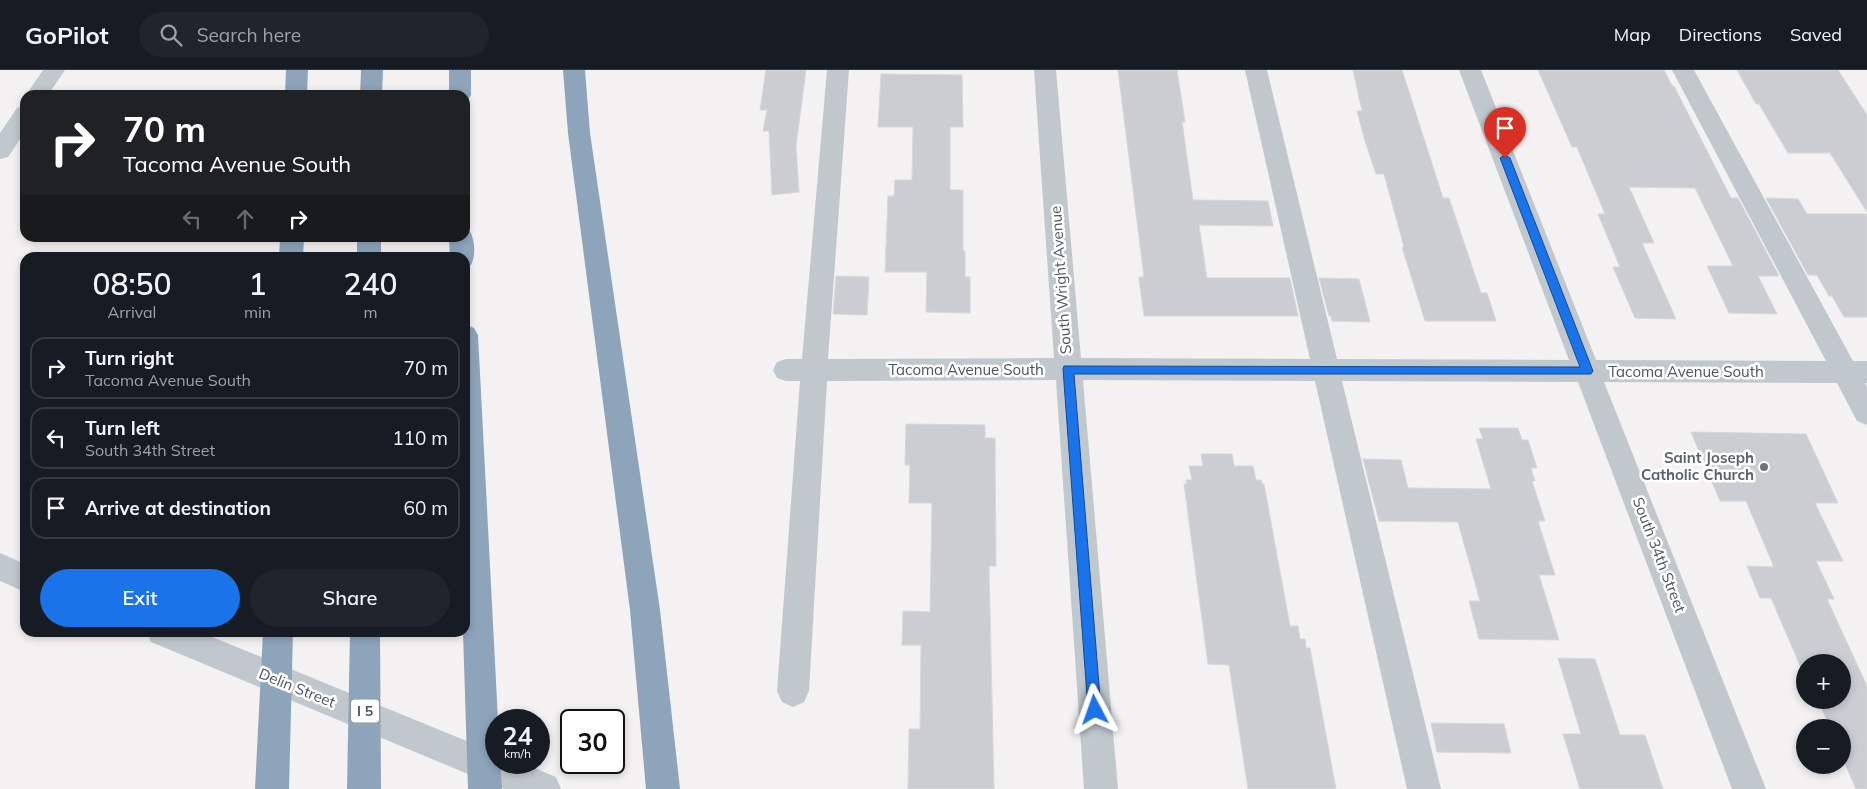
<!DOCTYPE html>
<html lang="en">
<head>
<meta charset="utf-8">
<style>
  body { margin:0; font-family:Mulish,sans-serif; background:#20242c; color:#f1f3f6; height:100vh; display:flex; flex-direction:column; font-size:19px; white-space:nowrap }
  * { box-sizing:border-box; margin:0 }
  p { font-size:16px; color:#9ea1a6 }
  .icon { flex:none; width:28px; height:28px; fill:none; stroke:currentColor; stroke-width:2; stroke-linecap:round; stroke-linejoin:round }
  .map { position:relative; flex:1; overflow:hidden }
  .details { position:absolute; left:20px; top:182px; width:450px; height:385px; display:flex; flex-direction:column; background:#171b24; border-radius:15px; box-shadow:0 2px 8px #0003 }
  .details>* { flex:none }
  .guide { position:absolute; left:20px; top:20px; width:450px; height:152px; border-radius:15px; box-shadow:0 2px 8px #0003; background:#202124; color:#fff; overflow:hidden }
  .buttons { position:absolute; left:1796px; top:584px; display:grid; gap:10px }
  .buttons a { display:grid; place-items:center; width:55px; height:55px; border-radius:50%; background:#171b24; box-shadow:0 2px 8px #0003; font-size:25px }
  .speed { position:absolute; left:485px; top:639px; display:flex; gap:10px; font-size:25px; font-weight:700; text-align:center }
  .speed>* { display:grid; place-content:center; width:65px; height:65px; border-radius:50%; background:#171b24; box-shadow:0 2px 8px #0003; line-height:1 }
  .speed small { font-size:12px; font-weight:400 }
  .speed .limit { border:2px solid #111; border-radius:8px; background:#fff; color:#111 }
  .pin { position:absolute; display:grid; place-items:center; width:42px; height:42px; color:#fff; margin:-51px -21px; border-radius:50% 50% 50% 0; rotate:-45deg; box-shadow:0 0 5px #0007 }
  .pin .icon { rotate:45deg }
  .me { position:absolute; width:55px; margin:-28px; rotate:356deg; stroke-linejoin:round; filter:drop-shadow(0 0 4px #0008) }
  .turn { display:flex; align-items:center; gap:18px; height:105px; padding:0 20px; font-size:22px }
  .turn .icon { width:65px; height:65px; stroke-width:2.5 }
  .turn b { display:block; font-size:35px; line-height:42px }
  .lanes { display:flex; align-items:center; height:48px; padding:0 20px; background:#0003; justify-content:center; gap:25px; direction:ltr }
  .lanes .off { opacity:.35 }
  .eta { display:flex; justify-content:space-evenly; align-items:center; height:85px; text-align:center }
  .eta b { font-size:30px; font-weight:600; line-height:35px }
  .cta { display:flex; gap:10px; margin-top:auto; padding:10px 20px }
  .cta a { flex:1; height:58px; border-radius:30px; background:#1a73e8; color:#fff; font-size:20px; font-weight:600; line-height:58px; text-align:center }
  .cta a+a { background:#20242c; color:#f1f3f6 }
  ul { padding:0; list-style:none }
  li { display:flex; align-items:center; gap:15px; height:62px; margin:0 10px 8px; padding:0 10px; border:2px solid #363941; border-radius:15px }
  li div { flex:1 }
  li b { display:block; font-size:19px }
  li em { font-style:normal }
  header { display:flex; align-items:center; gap:30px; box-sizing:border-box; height:70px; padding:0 25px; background:#171b24; border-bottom:1px solid #363941 }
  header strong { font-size:24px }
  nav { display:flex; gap:28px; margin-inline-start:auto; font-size:18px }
  .search { width:350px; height:45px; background:#20242c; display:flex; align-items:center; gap:12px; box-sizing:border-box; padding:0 18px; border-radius:28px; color:#9ea1a6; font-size:19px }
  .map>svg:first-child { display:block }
</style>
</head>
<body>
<header>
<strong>GoPilot</strong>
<div class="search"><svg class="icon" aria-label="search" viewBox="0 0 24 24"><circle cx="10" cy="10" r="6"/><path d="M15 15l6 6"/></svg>Search here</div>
<nav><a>Map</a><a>Directions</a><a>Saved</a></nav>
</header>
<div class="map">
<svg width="1867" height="719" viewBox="0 0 1867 719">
  <rect width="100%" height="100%" fill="#f3f1f1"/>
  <path fill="#cbcdd3" stroke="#d5d7dc" d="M 766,0 L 806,0 L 796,76 L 799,122 L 772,125 L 769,61 L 763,61 L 767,40 L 760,40 Z
    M 1118,0 L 1177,0 L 1185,52 L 1182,52 L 1193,130 L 1268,131 L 1273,156 L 1199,155 L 1207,208 L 1290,208 L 1298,246 L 1144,246 L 1139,210 L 1139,207 L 1144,207 Z
    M 1353,0 L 1402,0 L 1443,128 L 1449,128 L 1481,223 L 1487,223 L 1496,251 L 1425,251 L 1402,177 L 1404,177 L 1384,104 L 1376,104 L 1365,71 L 1357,41 L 1362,41 Z
    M 1538,0 L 1664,0 L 1672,16 L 1674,16 L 1731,128 L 1738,128 L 1779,206 L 1758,206 L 1777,244 L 1729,243 L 1707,196 L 1733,196 L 1695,118 L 1629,117 L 1654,173 L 1642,173 L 1676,249 L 1635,248 L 1613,197 L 1620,197 L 1598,144 L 1605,144 L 1577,77 L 1572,77 Z
    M 1737,0 L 1838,0 L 1867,45 L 1867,142 L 1830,83 L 1788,83 L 1759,34 L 1756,34 Z
    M 881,4 L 962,5 L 963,57 L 950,57 L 950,120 L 963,120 L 963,181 L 965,181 L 965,207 L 970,207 L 970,243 L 926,242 L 927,202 L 885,202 L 888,126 L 894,126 L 895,110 L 912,110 L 913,57 L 878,57 Z
    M 1766,128 L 1798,129 L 1807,144 L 1867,144 L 1867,247 L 1844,247 L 1832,226 L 1829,226 L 1817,205 L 1808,205 Z
    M 836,206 L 869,207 L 867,245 L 833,244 Z
    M 1319,208 L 1359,209 L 1370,252 L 1332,251 L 1331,246 L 1329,246 Z
    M 906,354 L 985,355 L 985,368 L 995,368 L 996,496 L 989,496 L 994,719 L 908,719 L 909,659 L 920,659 L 921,575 L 902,575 L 903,541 L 930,542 L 932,433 L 909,433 L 910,395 L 905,395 Z
    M 1479,358 L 1518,358 L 1522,370 L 1528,370 L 1537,398 L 1531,398 L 1535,411 L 1532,411 L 1545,451 L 1538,451 L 1555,505 L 1539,505 L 1559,570 L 1479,569 L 1469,531 L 1480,531 L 1458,452 L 1379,451 L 1363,389 L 1401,390 L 1408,418 L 1491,419 L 1476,369 L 1483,369 Z
    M 1691,362 L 1806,364 L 1838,433 L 1815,433 L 1843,491 L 1816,491 L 1834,529 L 1827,529 L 1867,616 L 1867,719 L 1856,719 L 1842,687 L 1842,658 L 1830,658 L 1818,630 L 1842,630 L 1842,592 L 1805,592 L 1805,607 L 1771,528 L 1760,528 L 1747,496 L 1774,497 L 1746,431 L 1720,431 Z
    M 1201,384 L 1232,384 L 1234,396 L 1253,396 L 1256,410 L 1261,410 L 1262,414 L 1264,414 L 1290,556 L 1298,556 L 1300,569 L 1305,569 L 1306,578 L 1310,578 L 1336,719 L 1248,719 L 1229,595 L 1208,594 L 1184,414 L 1187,414 L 1186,410 L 1192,410 L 1189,396 L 1203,396 Z
    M 1558,588 L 1595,589 L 1620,665 L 1645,665 L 1663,719 L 1580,719 L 1563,664 L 1581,664 Z
    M 1431,653 L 1504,654 L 1511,683 L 1437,682 Z"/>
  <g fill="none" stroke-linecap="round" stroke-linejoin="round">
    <path fill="#c0c8ce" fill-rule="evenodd" d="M 43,0 L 65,0 L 48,25 L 26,25 Z
      M 827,0 L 849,0 L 828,289 L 1054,288 L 1034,0 L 1056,0 L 1081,288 L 1310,289 L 1245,0 L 1267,0 L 1337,289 L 1569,290 L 1459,0 L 1481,0 L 1596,290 L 1826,291 L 1672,0 L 1694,0 L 1853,291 L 1867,291 L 1867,313 L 1865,313 L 1867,317 L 1867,355 L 1857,351 L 1837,313 L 1604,312 L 1766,719 L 1732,719 L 1578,312 L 1342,311 L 1441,719 L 1407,719 L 1315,311 L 1083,310 L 1118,719 L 1084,719 L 1056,310 L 827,311 L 809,621 L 804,632 L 793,637 L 782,632 L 777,621 L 800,311 L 786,311 L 777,308 L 773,300 L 777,292 L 786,289 L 802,289 Z
      M 25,36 L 25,62 L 8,87 L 0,89 L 0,63 L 17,38 Z
      M 0,483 L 25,494 L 25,522 L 0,511 Z
      M 147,562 L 200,562 L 496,683 L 496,692 L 520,692 L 556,707 L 561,719 L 504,719 L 151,572 Z"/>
    <path fill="#8da4bb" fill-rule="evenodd" d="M 286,0 L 308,0 L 307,25 L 285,25 Z
      M 361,0 L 383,0 L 382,25 L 360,25 Z
      M 449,0 L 471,0 L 471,25 L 468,30 L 465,31 L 465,25 L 449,25 Z
      M 563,0 L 585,0 L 590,63 L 660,540 L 680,719 L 646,719 L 630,540 L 568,63 Z
      M 465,160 L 470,161 C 475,171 476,185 471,195 L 465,197 L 465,188 L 450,188 L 449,168 L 465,168 Z
      M 280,168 L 304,168 L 303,188 L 279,188 Z
      M 357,168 L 381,168 L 381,188 L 357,188 Z
      M 465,254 L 474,258 L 478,265 L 498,650 L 496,650 L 496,692 L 500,692 L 502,719 L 468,719 L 463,562 L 465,562 Z
      M 263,562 L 293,562 L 289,719 L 255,719 Z
      M 350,562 L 380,562 L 381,719 L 347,719 Z"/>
  </g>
  <path fill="#1a73e8" stroke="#114b97" d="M 1505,85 L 1510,88 L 1593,301 L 1591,304 L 1074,304 L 1101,640 L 1099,645 L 1095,647 L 1090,645 L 1088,640 L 1063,299 L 1064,296 L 1580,297 L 1500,88 Z"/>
  <circle fill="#6b7280" stroke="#fff" stroke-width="2" cx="1764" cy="397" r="5"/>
  <g text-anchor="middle" stroke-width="5" stroke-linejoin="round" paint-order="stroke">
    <rect fill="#fff" stroke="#80878e" stroke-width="1" x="351" y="629.5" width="28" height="23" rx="4"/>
    <g font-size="14" font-weight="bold" fill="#4a545d">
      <text x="365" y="646">I 5</text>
    </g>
    <g font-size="15" fill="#4a545d" stroke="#fff">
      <text transform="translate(1061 210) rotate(-94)" y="5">South Wright Avenue</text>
      <text x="966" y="305">Tacoma Avenue South</text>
      <text x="1686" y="307">Tacoma Avenue South</text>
      <text transform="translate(1659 485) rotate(69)" y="5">South 34th Street</text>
      <text transform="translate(297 618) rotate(22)" y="5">Delin Street</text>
    </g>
    <g font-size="15" font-weight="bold" fill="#5b616d" stroke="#fff" text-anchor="end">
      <text x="1754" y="393">Saint Joseph<tspan x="1754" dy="17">Catholic Church</tspan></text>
    </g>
  </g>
</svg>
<div class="buttons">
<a>+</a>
<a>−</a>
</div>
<div class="speed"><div>24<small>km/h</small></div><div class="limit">30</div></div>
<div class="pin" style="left:1505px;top:88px;background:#d93025"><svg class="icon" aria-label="arrive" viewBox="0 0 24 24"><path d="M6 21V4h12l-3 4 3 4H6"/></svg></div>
<svg class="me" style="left:1095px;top:640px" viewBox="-20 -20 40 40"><path d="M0-17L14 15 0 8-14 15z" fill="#1a73e8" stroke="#fff" stroke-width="4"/></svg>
<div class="guide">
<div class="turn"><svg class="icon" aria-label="right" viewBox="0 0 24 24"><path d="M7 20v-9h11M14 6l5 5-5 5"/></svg><div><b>70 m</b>Tacoma Avenue South</div></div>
<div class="lanes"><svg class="icon off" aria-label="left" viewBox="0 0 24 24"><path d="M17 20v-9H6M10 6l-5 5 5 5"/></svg><svg class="icon off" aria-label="ahead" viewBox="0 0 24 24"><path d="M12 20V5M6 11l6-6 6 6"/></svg><svg class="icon" aria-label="right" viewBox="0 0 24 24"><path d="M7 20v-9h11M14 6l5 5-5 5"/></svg></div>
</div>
<section class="details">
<div class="eta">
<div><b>08:50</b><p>Arrival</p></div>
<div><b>1</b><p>min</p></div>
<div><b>240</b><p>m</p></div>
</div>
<ul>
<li><svg class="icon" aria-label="right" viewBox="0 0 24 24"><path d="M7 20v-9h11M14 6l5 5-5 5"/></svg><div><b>Turn right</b><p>Tacoma Avenue South</p></div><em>70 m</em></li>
<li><svg class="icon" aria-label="left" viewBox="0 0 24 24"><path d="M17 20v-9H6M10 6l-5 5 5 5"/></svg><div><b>Turn left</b><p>South 34th Street</p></div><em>110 m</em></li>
<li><svg class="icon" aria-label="arrive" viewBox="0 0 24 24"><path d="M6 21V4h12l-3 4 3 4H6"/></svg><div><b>Arrive at destination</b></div><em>60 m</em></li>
</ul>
<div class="cta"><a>Exit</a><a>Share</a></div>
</section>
</div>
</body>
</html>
